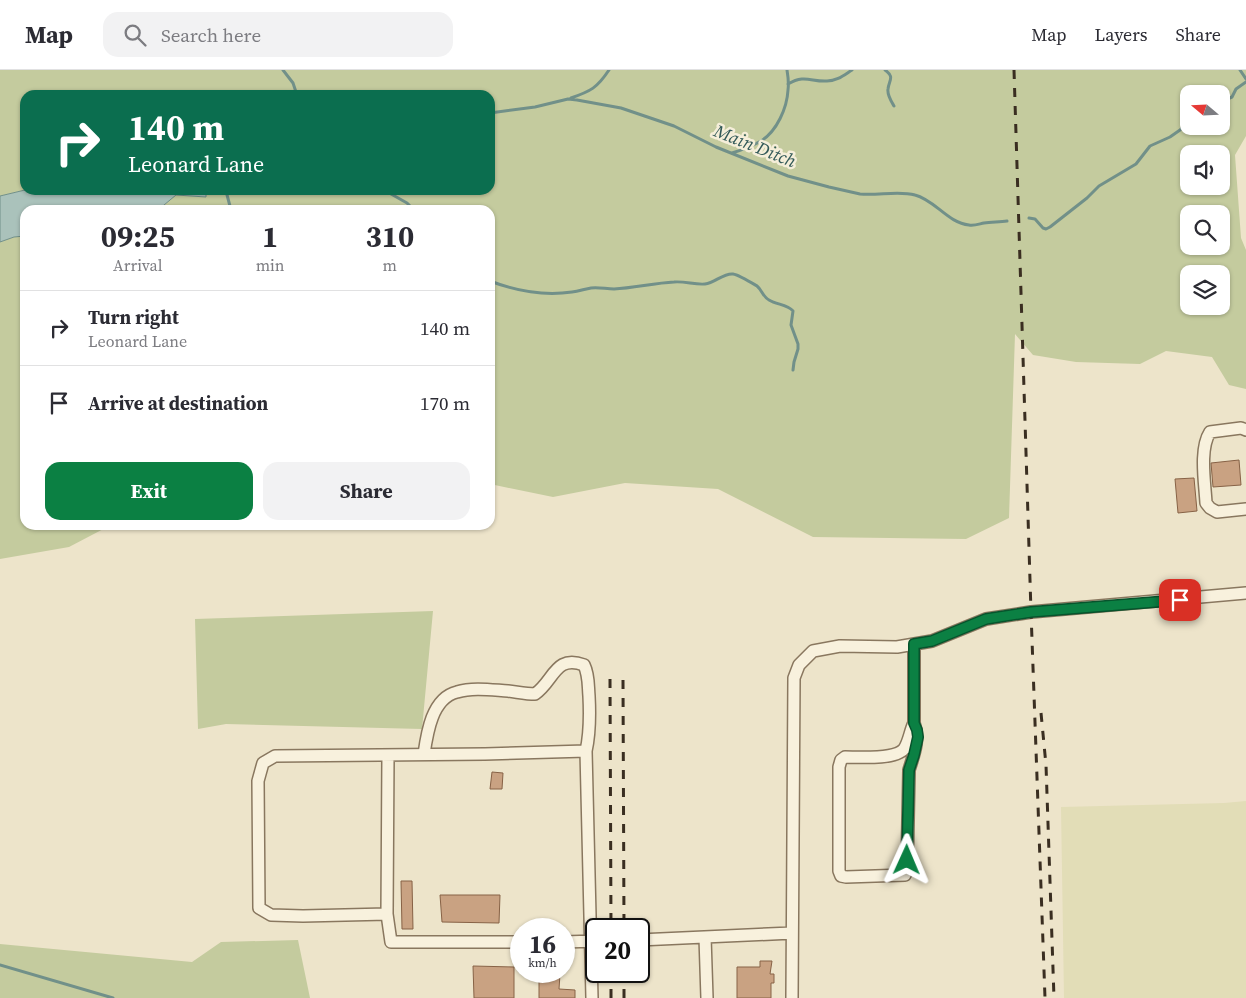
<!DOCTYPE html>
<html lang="en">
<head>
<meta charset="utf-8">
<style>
  body { margin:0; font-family:"Source Serif 4",serif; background:#f2f2f3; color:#2b2b33; height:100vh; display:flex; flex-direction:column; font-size:19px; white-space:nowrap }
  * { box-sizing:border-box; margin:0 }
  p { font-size:16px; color:#7c7c81 }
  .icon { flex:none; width:28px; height:28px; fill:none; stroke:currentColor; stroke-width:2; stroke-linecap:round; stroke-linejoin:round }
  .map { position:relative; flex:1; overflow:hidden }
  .side { position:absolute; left:20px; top:135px; width:475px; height:325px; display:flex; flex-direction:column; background:#fff; border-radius:15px; box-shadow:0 1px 4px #0004 }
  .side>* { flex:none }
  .guide { position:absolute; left:20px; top:20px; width:475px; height:105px; border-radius:15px; box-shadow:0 1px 4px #0004; background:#0b6e4f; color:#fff; overflow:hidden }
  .needle { width:32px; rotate:289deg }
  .tools { position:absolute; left:1180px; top:15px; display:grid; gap:10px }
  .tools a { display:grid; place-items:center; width:50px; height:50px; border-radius:10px; background:#fff; box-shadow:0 1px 4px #0004; font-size:25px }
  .speed { position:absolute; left:510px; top:848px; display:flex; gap:10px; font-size:25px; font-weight:700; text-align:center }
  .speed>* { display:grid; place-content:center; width:65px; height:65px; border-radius:50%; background:#fff; box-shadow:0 1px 4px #0004; line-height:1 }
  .speed small { font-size:12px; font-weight:400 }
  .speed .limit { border:2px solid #111; border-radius:8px; background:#fff; color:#111 }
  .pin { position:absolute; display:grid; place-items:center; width:42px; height:42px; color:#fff; margin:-21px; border-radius:10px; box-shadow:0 2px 8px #0006 }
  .me { position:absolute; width:55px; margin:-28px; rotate:1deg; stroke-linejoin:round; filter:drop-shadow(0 0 4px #0008) }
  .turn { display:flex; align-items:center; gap:18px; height:105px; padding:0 25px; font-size:22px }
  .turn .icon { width:65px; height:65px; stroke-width:2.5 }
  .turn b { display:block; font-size:35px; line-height:42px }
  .eta { display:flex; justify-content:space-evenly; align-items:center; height:85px; text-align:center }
  .eta b { font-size:30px; font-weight:700; line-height:35px }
  .button { display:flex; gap:10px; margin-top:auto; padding:10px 25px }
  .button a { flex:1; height:58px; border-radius:15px; background:#0b8043; color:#fff; font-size:20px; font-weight:700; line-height:58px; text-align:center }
  .button a+a { background:#f2f2f3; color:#2b2b33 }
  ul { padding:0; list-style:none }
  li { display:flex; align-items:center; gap:15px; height:75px; padding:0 25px; border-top:1px solid #e1e1e2 }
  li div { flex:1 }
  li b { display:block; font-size:19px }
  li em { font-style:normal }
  header { display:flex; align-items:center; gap:30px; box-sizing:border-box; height:70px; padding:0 25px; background:#fff; border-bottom:1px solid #e1e1e2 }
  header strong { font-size:24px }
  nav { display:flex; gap:28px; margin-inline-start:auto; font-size:18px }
  .search { width:350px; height:45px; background:#f2f2f3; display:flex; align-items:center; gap:12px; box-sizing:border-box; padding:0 18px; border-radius:15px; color:#7c7c81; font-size:19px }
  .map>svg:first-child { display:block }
</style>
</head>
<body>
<header>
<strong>Map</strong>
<div class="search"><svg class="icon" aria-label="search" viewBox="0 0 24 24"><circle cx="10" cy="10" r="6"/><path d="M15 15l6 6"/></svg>Search here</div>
<nav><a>Map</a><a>Layers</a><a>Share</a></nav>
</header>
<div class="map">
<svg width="1246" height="928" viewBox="0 0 1246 928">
  <rect width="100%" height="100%" fill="#ede4ca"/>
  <path fill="#e2ddb7" d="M 1246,731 L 1246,928 L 1064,928 L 1061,737 L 1224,733 Z"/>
  <path fill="#c4cb9e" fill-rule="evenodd" d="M 0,0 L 1246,0 L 1246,66 L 1235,85 L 1241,168 L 1246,180 L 1246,319 L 1229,315 L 1212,287 L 1166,281 L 1140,294 L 1076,292 L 1033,285 L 1015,264 L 1009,448 L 966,469 L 813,467 L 718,419 L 625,413 L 553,427 L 490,414 L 490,140 L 158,140 L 176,125 L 206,127 L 206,120 L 490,120 L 490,25 L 25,25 L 25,120 L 0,126 ZM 1189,24 L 1221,24 L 1221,56 L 1189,56 ZM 1189,84 L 1221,84 L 1221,116 L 1189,116 ZM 1189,144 L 1221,144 L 1221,176 L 1189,176 ZM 1189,204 L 1221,204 L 1221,236 L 1189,236 Z
    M 25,166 L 25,455 L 111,455 L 69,477 L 0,489 L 0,172 L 14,167 Z
    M 433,541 L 422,659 L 226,654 L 198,659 L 195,549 Z
    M 298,870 L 310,928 L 0,928 L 0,874 L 192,892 L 221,872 Z"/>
  <path fill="#aac2bb" stroke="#719089" d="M 25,120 L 206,120 L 206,127 L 176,125 L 158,140 L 25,140 L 25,166 L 14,167 L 0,172 L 0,126 Z"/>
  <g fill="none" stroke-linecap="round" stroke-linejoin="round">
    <path stroke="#719089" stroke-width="3" d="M 283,0 L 293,13 L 297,25
      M 885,0 C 895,7 889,10 888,19 C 887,25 891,31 894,36
      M 1240,0 L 1246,9
      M 788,14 C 805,4 811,12 827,11 C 837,11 844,5 852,0
      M 571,28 C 591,21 597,18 609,0
      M 1221,29 L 1225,30 L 1232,27 L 1236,19 L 1246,12
      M 490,43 L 535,37 L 568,29 L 577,30 L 621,38 L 674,56 L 716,77 L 788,106 L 829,117 L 860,124 C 878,126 898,120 915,125 C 935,130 948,153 969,155 C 974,156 979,154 984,153 C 992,152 1000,152 1007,151
      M 732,83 C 742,80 752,76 761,71 C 777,61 787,38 788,20 C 789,13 788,6 787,0
      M 215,120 L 234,121 L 251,120
      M 384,120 L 407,133 L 414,140
      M 226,121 L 231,140
      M 1029,148 L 1035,149 L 1043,158 L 1046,159 L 1050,157 L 1087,128 L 1099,116 L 1136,94 L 1150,76 L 1170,67 L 1180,60 L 1189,51
      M 490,211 C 516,221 544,226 572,222 C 579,221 585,219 591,218 C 599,217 606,219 614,219 C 634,218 654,213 674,212 C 685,211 695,215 705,214 C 715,213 723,203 733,204 C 739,205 752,213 757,216 C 762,220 763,227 769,230 C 777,235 787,234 793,241 L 791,255 L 798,274 L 798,279 L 794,292 L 793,300
      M 0,895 L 113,928"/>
  </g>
  <path fill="#c9a282" stroke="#876246" d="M 1239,390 L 1241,415 L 1213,417 L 1211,393 Z
    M 1194,408 L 1197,441 L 1178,443 L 1175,409 Z
    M 492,702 L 503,703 L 502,719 L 490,719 Z
    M 401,811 L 412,811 L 413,859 L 402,859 Z
    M 440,825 L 500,825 L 499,853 L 442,852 Z
    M 760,891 L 772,891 L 770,904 L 774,904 L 774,913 L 771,913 L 771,928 L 737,928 L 737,897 L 760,897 Z
    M 473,896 L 514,897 L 514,928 L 474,928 Z
    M 539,902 L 560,904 L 559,919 L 575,920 L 575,928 L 539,928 Z"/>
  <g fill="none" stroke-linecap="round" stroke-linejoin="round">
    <g stroke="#89775f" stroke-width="14">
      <path id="minor" d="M 1246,360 L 1241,358 L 1210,362 C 1199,379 1205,413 1206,433 L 1210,438 L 1217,442 L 1246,439
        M 914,653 C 910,661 909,672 904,679 C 895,690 858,687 845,687 L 841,690 L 839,697 L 839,801 L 841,806 L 846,807 L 905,805 L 907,800 L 909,700 C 914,684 920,669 914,653 L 914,574
        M 424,684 C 427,663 432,628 457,622 C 473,617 492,620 508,621 C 517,622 526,624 535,624 C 554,611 555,584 584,595 C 589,605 588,615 589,626 C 590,645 590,663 586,681
        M 387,844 L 388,685
        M 705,867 L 707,928
        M 639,870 L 792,863
        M 521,872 L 391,872 L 387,844 L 303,846 L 271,845 L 259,838 L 258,711 L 263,693 L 275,686 L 485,684 L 586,681 L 592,928
        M 564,872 L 596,871
        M 792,928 L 794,608 L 799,595 L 813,581 L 840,576 L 897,577 L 932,571 L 986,549 L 1031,542 L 1246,523"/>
    </g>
    <use href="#minor" stroke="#f8f1dd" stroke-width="11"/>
    <path stroke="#3a2e21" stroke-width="3" stroke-dasharray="9 9" stroke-linecap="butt" d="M 1014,0 L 1031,542 L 1045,928
      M 610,609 L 611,859
      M 623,610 L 624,859
      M 1041,643 L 1046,695 L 1054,928
      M 611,901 L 611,928
      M 624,901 L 624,928"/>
  </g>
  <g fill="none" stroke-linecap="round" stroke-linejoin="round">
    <g stroke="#07532c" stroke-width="12">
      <path id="route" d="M 907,790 L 909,700 L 914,685 L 918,667 L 917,660 L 914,653 L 914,574 L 932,571 L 986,549 L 1031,542 L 1180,530"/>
    </g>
    <use href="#route" stroke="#0b8043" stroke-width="9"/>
  </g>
  <g text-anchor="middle" stroke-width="5" stroke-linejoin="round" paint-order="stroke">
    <g font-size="18" font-style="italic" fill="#325958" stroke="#f5eed9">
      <text transform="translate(755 76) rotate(22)" y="6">Main Ditch</text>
    </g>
  </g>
</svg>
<div class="tools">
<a><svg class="needle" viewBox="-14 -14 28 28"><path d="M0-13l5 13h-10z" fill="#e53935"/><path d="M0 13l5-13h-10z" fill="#7c7c81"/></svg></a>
<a><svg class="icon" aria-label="sound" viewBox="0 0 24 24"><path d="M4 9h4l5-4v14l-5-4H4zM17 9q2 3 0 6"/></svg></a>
<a><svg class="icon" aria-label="search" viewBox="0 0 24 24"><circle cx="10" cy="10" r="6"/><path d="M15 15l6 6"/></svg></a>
<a><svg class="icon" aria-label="layers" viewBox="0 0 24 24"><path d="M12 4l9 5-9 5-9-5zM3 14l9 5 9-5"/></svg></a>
</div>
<div class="speed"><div>16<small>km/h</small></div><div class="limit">20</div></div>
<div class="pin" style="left:1180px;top:530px;background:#d93025"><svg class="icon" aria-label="arrive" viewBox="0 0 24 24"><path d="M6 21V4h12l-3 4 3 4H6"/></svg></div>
<svg class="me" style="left:907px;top:790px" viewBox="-20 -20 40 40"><path d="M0-17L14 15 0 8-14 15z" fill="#0b8043" stroke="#fff" stroke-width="4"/></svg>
<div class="guide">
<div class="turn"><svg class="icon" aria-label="right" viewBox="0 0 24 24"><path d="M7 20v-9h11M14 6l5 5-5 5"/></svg><div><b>140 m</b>Leonard Lane</div></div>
</div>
<section class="side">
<div class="eta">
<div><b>09:25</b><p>Arrival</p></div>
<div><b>1</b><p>min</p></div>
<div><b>310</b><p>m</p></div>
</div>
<ul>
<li><svg class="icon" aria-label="right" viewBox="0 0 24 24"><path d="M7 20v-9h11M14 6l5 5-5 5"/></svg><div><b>Turn right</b><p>Leonard Lane</p></div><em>140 m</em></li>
<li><svg class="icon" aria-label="arrive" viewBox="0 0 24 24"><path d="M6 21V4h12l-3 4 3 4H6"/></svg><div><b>Arrive at destination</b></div><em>170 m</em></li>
</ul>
<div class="button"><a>Exit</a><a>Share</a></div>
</section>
</div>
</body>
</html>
